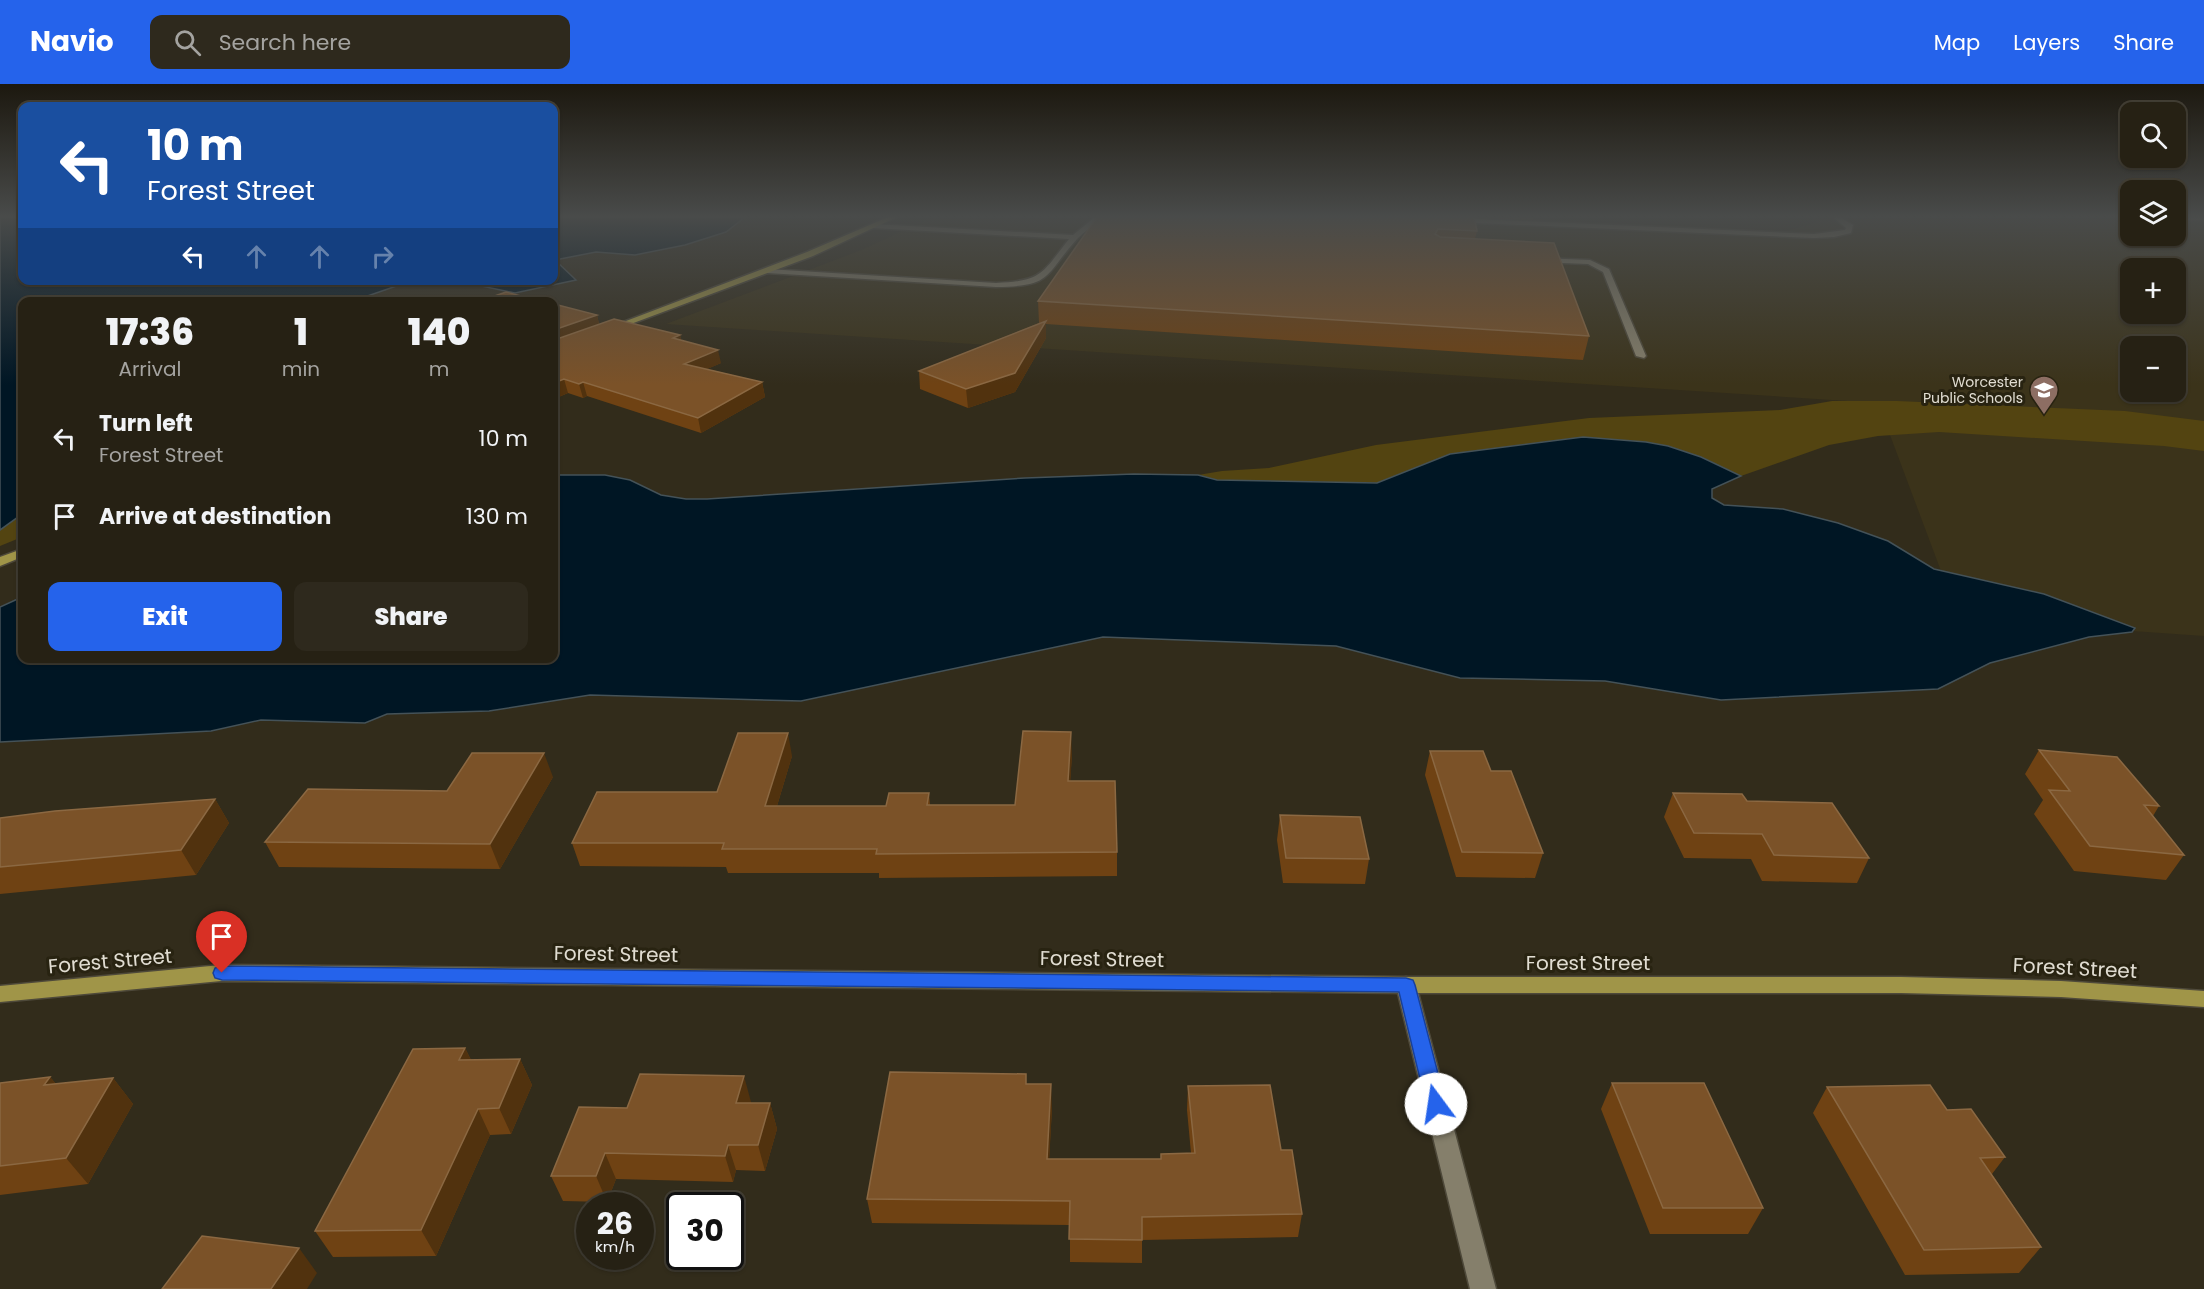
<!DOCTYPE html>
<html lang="en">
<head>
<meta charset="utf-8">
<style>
  body { margin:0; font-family:Poppins,sans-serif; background:#2e291d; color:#f1f3f6; height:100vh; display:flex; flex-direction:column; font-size:22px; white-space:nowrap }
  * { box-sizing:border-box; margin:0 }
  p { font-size:20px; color:#a4a3a0 }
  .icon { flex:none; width:33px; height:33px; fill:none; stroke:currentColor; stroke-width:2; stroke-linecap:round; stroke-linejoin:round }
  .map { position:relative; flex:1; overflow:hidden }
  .details { position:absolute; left:18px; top:213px; width:540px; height:366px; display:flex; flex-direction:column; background:#262114; border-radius:12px; box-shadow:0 2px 4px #0004,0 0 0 2px #423e34 }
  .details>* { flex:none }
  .top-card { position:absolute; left:18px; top:18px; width:540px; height:183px; border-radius:12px; box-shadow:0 2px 4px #0004,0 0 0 2px #423e34; background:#1a4fa0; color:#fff; overflow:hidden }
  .tools { position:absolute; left:2120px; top:18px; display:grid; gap:12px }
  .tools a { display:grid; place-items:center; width:66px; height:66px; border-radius:12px; background:#262114; box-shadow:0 2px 4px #0004,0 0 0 2px #423e34; font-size:30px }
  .speed { position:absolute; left:576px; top:1108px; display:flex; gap:12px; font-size:30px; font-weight:700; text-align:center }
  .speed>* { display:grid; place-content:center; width:78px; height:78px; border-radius:50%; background:#262114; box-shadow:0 2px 4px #0004,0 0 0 2px #423e34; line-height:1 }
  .speed small { font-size:15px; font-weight:400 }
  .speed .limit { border:3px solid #111; border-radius:9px; background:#fff; color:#111 }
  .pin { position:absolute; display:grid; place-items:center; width:51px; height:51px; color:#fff; margin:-62px -26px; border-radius:50% 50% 50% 0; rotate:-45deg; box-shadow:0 0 6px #0007 }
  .pin .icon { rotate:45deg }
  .me { position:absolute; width:66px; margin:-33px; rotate:346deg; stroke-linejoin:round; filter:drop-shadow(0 0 4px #0008) }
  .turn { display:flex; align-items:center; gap:21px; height:126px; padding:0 30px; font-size:27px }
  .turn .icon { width:78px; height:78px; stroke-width:2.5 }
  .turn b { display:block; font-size:42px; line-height:51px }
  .lanes { display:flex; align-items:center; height:57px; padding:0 30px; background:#0003; justify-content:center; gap:30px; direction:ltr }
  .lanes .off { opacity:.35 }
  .eta { display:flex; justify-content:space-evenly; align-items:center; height:102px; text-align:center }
  .eta b { font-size:36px; font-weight:800; line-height:42px }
  .cta { display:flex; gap:12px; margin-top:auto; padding:12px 30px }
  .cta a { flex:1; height:69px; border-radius:12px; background:#2563eb; color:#fff; font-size:24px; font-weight:800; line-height:69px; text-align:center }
  .cta a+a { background:#2e291d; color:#f1f3f6 }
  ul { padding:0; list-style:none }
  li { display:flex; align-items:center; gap:18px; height:78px; padding:0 30px }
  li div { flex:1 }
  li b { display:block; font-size:22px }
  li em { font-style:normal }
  header { display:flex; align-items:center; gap:36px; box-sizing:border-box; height:84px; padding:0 30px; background:#2563eb; color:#fff }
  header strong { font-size:28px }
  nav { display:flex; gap:33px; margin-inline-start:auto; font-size:21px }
  .search { width:420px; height:54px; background:#2e291d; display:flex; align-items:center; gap:15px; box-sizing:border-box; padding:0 21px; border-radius:12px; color:#a4a3a0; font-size:22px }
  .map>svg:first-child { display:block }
</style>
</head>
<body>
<header>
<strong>Navio</strong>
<div class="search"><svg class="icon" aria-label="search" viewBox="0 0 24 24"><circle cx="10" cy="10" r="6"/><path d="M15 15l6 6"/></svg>Search here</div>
<nav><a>Map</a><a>Layers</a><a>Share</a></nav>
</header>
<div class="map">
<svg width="2204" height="1205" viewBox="0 0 2204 1205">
  <rect width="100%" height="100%" fill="#322c1b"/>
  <path fill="#3b331a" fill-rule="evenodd" d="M 932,133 L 1501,133 L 1787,147 L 1816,138 L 1810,133 L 2130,133 L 2130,152 L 2175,152 L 2175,133 L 2204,133 L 2204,552 L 1959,535 L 1878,319 L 666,240 L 864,165 ZM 2130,184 L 2175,184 L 2175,230 L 2130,230 ZM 2130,262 L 2175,262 L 2175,308 L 2130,308 Z"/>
  <path fill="#534411" d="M 1832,317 L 1897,317 L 2125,327 L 2204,337 L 2204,367 L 2164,362 L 1939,348 L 1878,352 L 1829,361 L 1741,392 L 1701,373 L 1668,362 L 1646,358 L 1583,353 L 1450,370 L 1377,399 L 1217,396 L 1198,391 L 1222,387 L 1269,384 L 1376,361 L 1589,334 L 1780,326 Z
    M 22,430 L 22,453 L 0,462 L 0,446 Z"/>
  <path fill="#001624" stroke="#445258" stroke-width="1.5" d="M 0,133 L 22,133 L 22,196 L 411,197 L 353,217 L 22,218 L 22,430 L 0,446 Z
    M 554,133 L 743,133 L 744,134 L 726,148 L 685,161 L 635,171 L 596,168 L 555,176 L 576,196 L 515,209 L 458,197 L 554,196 Z
    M 1583,353 L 1646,358 L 1668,362 L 1701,373 L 1741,392 L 1712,405 L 1712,414 L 1724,421 L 1783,425 L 1838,439 L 1888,457 L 1934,485 L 2044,510 L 2135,544 L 2132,548 L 2089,553 L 1990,579 L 1938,605 L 1721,616 L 1605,597 L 1460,594 L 1336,562 L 1103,553 L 801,617 L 590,611 L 489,627 L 387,630 L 365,639 L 261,636 L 211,647 L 0,658 L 0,523 L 22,513 L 22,574 L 554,574 L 554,391 L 605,391 L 630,396 L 661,411 L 686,415 L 707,415 L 1025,394 L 1134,390 L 1198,391 L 1217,396 L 1377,399 L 1450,370 Z"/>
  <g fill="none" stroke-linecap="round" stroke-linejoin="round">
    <g stroke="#4e493a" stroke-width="3">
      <path id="minor" d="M 1095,133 L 1102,133 C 1095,142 1084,147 1077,155 C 1043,193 1053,202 996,203 L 767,189 L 763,187 L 767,185 L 996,199 C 1043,197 1042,189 1069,155 L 873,144 L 869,142 L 873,140 L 1073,151 Z
        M 1833,133 L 1840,133 L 1853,141 L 1851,149 L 1834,153 L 1814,154 L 1454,138 L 1450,136 L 1454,134 L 1814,150 L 1845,146 L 1846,144 Z
        M 2175,133 L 2204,133 L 2204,136 L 2175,135 Z
        M 1540,174 L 1590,176 L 1609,185 L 1646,272 L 1644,274 L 1636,272 L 1603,188 L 1588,180 L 1537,178 L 1537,174 Z
        M 1406,893 L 1413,895 L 1416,901 L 1496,1205 L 1470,1205 L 1396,901 L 1399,895 Z"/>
    </g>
    <g stroke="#4e493a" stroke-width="3">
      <path id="major" d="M 888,133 L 897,133 L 813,172 L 612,247 L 605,245 L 807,168 Z
        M 22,465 L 22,473 L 0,482 L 0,473 Z
        M 221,881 L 1406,893 L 1901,893 L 2061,897 L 2204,907 L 2204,923 L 2061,913 L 1901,909 L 1406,909 L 221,897 L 0,918 L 0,902 Z"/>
    </g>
    <use href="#minor" fill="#857f6b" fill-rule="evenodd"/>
    <use href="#major" fill="#a09548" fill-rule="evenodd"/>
  </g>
  <path fill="#6f4213" d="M 1097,133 L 1534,133 L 1533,136 L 1474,133 L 1477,147 L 1475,155 L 1589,252 L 1583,276 L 1046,240 L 1046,254 L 1015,308 L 968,324 L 920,305 L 919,287 L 1039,239 L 1038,217 Z
    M 597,231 L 599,240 L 680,251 L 681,256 L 721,279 L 707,285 L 762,298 L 765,313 L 701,349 L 587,312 L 583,314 L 568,309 L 554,315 Z
    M 2039,666 L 2159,722 L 2153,732 L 2184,771 L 2166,796 L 2074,787 L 2034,730 L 2043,716 L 2025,690 Z
    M 1430,667 L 1491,687 L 1543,769 L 1535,794 L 1456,793 L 1425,691 Z
    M 1072,671 L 1070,697 L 1117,768 L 1117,792 L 879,794 L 879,789 L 728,789 L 726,783 L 580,782 L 572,759 L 717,708 L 792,672 L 777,722 L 886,722 L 929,709 L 930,721 L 1015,721 Z
    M 553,693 L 500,785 L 279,783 L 265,758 Z
    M 1673,709 L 1747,717 L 1869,774 L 1857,799 L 1762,797 L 1751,775 L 1684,774 L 1664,733 Z
    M 215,715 L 229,739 L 196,791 L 0,810 L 0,734 Z
    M 1280,731 L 1369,775 L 1365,800 L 1283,799 L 1277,756 Z
    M 465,964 L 471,976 L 520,975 L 532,1001 L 511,1050 L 490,1051 L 436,1172 L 333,1173 L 315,1147 Z
    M 50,993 L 56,1000 L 113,994 L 133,1020 L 88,1100 L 0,1111 L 0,999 Z
    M 1612,999 L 1763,1124 L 1748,1150 L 1650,1150 L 1601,1025 Z
    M 1026,1000 L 1052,1024 L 1049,1075 L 1161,1075 L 1161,1070 L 1191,1069 L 1187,1026 L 1188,1002 L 1281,1066 L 1302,1130 L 1298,1153 L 1142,1156 L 1142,1179 L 1070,1178 L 1070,1141 L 872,1139 L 867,1115 Z
    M 1827,1003 L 1947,1026 L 2005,1073 L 1992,1090 L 2041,1163 L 2019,1189 L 1905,1191 L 1813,1029 Z
    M 751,1018 L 751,1019 L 770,1019 L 777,1045 L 765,1087 L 736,1086 L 733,1098 L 616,1095 L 607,1118 L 563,1117 L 551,1092 L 627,1024 Z"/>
  <path fill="#51320e" d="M 597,231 L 600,244 L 554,261 L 554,246 Z
    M 1046,237 L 1046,254 L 1015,308 L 968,324 L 966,305 Z
    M 680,251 L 683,264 L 673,254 Z
    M 718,266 L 721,279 L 687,294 L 684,280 Z
    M 564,295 L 568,309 L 554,315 L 554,299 Z
    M 583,298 L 587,312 L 583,314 L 579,300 Z
    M 762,298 L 765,313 L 701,349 L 698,334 Z
    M 1071,648 L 1072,671 L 1069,720 L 1068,697 Z
    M 788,649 L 792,672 L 770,745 L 765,722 Z
    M 544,669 L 553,693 L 500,785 L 490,760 Z
    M 215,715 L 229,739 L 196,791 L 181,766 Z
    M 465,964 L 478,990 L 459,976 Z
    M 520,975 L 532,1001 L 511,1050 L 499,1024 Z
    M 744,992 L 751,1018 L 743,1045 L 736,1019 Z
    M 50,993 L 72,1019 L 44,1001 Z
    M 113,994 L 133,1020 L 88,1100 L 66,1074 Z
    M 1051,1000 L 1052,1024 L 1048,1099 L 1047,1075 Z
    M 770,1019 L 777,1045 L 765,1087 L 758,1061 Z
    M 478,1025 L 490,1051 L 436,1172 L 421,1146 Z
    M 728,1061 L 736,1086 L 733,1098 L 725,1072 Z
    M 605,1069 L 616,1095 L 607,1118 L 596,1092 Z
    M 299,1164 L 317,1189 L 307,1205 L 271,1205 Z"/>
  <path fill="#7b5228" stroke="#8b6842" stroke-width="1.5" d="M 1097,133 L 1474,133 L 1477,147 L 1438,145 L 1435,150 L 1440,153 L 1554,159 L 1589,252 L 1038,217 Z
    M 506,208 L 543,218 L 477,218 Z
    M 554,220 L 597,231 L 554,246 Z
    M 614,235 L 680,251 L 673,254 L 718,266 L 684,280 L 762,298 L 698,334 L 583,298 L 579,300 L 564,295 L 554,299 L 554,256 Z
    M 1046,237 L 1015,289 L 966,305 L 919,287 Z
    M 1023,647 L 1071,648 L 1068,697 L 1115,697 L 1117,768 L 876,770 L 877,765 L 722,765 L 724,759 L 572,759 L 597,708 L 717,708 L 738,649 L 788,649 L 765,722 L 886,722 L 889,709 L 929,709 L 927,721 L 1015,721 Z
    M 2039,666 L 2117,673 L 2159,722 L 2144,721 L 2184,771 L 2090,762 L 2049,706 L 2070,707 Z
    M 1430,667 L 1483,667 L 1491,687 L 1511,687 L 1543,769 L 1462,768 Z
    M 472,669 L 544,669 L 490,760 L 265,758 L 308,705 L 447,707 Z
    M 1673,709 L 1742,710 L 1747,717 L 1832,719 L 1869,774 L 1774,771 L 1762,750 L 1694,749 Z
    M 215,715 L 181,766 L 0,783 L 0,734 L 55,727 Z
    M 1280,731 L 1360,733 L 1369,775 L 1286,774 Z
    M 465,964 L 459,976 L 520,975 L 499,1024 L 478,1025 L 421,1146 L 315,1147 L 413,965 Z
    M 890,988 L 1026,990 L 1026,1000 L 1051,1000 L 1047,1075 L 1161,1075 L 1161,1070 L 1195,1069 L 1188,1002 L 1270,1001 L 1281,1066 L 1292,1066 L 1302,1130 L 1142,1133 L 1142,1156 L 1069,1155 L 1070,1117 L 867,1115 Z
    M 640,990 L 744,992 L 736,1019 L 770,1019 L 758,1061 L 728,1061 L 725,1072 L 605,1069 L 596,1092 L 551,1092 L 579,1023 L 627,1024 Z
    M 50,993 L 44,1001 L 113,994 L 66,1074 L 0,1082 L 0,999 Z
    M 1612,999 L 1704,999 L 1763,1124 L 1663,1124 Z
    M 1930,1001 L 1947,1026 L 1971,1025 L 2005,1073 L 1980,1074 L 2041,1163 L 1924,1166 L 1827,1003 Z
    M 202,1152 L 299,1164 L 271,1205 L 162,1205 Z"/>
  <linearGradient id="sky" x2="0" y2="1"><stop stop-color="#1c180f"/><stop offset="0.44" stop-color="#494b4a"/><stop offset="1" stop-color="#494b4a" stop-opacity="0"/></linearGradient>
  <rect width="2204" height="301" fill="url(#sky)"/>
  <path fill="#2563eb" stroke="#184099" stroke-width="1.5" d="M 222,882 L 1406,894 L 1413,896 L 1415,901 L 1446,1020 L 1443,1026 L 1436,1028 L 1429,1026 L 1426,1020 L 1399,908 L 222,896 L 215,894 L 213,889 L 215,884 Z"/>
  <defs>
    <g id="school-pin" transform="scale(1.5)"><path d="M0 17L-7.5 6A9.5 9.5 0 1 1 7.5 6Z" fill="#8d6e63" stroke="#282311"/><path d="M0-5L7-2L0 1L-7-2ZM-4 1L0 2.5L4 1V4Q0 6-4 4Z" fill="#fff"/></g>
  </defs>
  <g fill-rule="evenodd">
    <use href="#school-pin" x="2044" y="306"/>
  </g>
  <g text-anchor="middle" stroke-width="6" stroke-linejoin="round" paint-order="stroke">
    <g font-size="14" fill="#e1ddd2" stroke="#282311" text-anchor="end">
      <text x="2023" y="303">Worcester<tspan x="2023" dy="16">Public Schools</tspan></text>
    </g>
    <g font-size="20" fill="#e1ddd2" stroke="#282311">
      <text transform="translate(616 870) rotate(1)" y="7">Forest Street</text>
      <text transform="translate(1102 875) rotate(1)" y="7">Forest Street</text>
      <text transform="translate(110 877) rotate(-5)" y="7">Forest Street</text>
      <text x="1588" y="886">Forest Street</text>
      <text transform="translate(2075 884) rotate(3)" y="7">Forest Street</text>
    </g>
  </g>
</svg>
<div class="tools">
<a><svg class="icon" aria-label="search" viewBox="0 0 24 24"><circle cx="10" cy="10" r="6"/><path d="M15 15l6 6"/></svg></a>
<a><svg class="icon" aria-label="layers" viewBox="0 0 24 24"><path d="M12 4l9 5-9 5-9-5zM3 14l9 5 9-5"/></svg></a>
<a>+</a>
<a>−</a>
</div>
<div class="speed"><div>26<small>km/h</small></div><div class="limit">30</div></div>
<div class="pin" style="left:222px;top:889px;background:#d93025"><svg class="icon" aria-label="arrive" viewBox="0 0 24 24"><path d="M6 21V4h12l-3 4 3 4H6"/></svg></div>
<svg class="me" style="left:1436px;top:1020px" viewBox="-20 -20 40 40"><circle r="19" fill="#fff"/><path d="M0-13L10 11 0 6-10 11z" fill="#2563eb"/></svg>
<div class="top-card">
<div class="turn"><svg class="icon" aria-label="left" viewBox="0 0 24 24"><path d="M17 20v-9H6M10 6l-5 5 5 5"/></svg><div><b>10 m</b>Forest Street</div></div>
<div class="lanes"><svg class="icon" aria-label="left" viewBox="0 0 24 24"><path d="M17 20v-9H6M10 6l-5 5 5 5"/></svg><svg class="icon off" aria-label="ahead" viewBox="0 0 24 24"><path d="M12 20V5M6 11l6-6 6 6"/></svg><svg class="icon off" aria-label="ahead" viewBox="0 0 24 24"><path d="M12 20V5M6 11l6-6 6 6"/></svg><svg class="icon off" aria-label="right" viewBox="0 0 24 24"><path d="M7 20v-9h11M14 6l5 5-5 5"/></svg></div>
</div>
<section class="details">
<div class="eta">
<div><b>17:36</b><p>Arrival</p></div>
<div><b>1</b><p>min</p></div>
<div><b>140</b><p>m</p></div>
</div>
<ul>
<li><svg class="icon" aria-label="left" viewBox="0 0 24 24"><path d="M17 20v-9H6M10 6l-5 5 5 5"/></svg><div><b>Turn left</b><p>Forest Street</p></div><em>10 m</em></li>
<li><svg class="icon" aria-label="arrive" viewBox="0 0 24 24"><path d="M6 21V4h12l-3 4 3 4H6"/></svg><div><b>Arrive at destination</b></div><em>130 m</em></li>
</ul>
<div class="cta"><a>Exit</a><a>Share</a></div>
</section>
</div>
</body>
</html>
